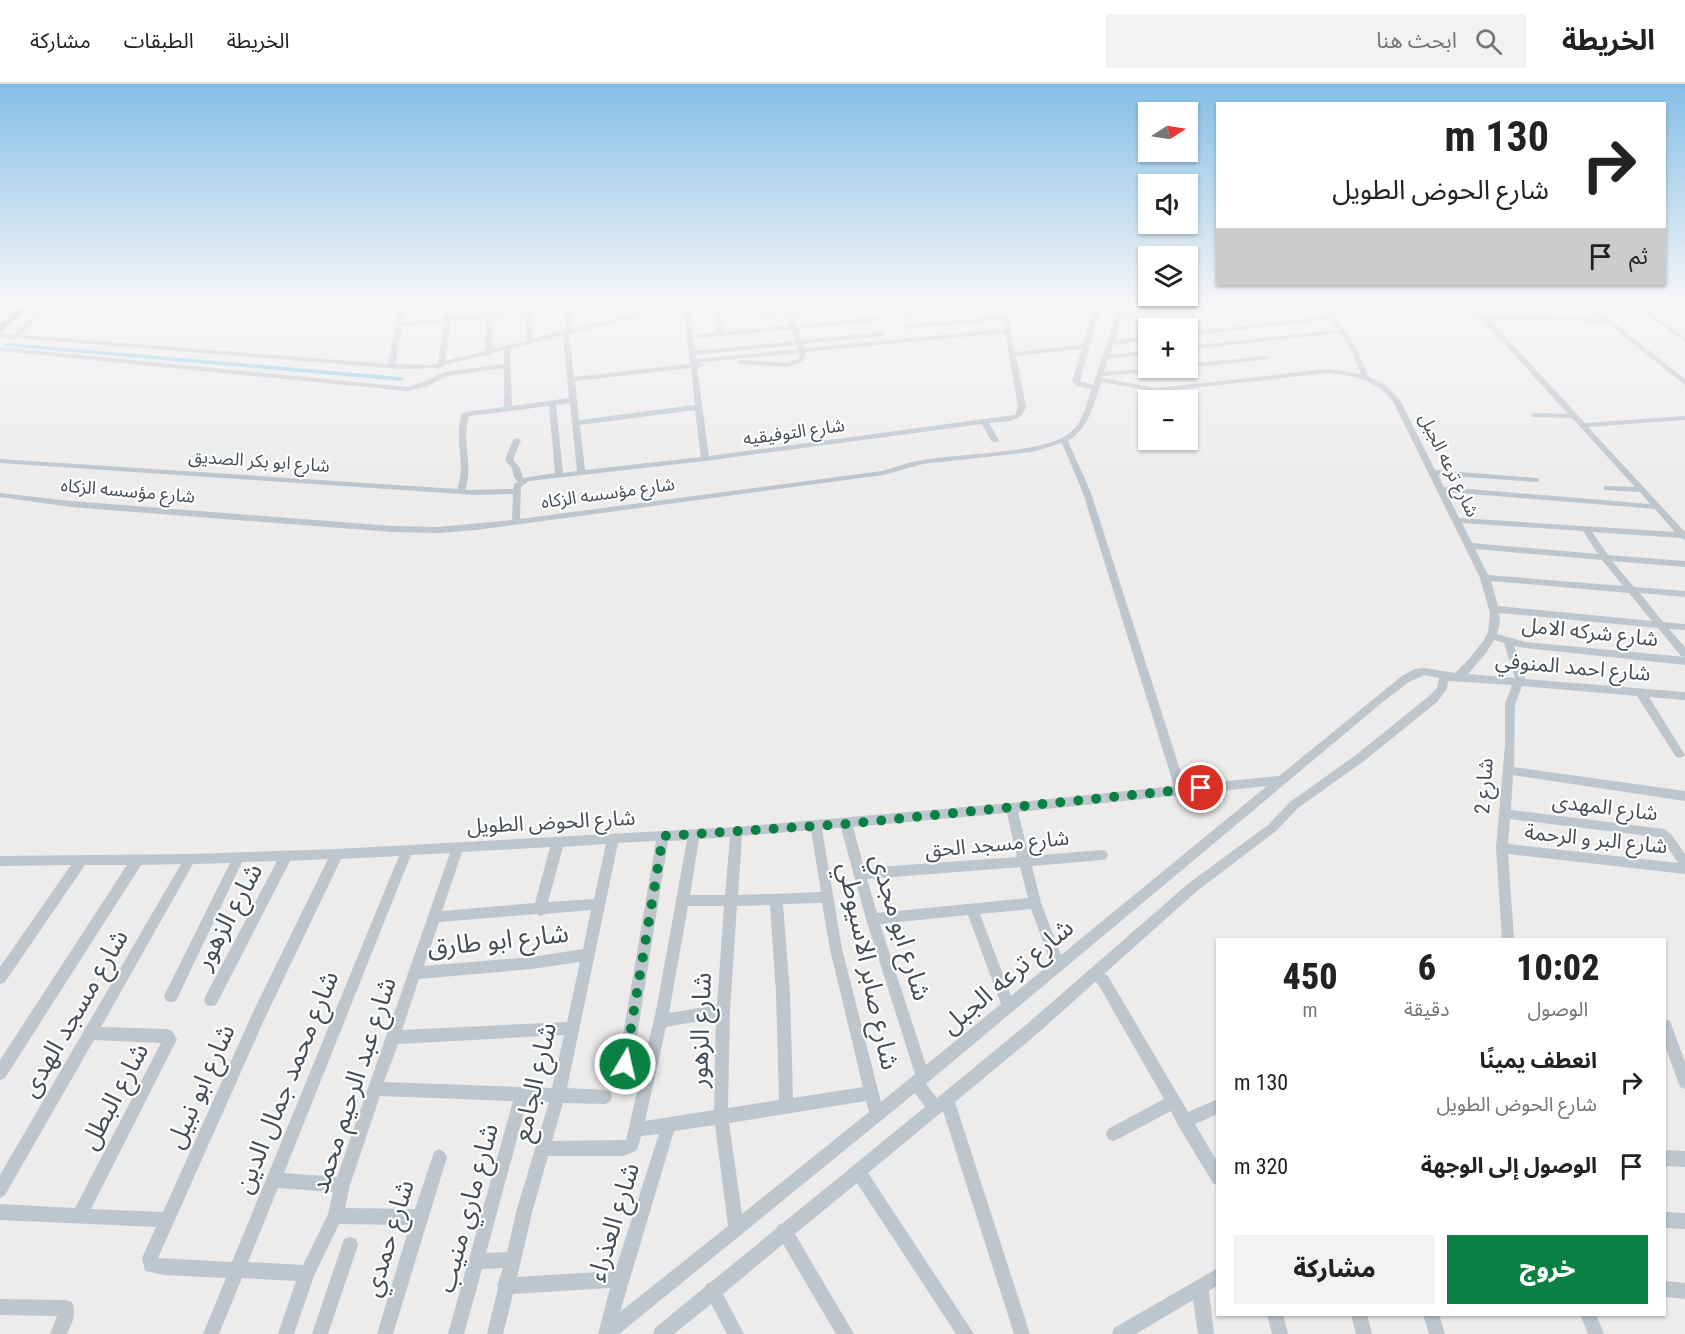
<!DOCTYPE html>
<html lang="ar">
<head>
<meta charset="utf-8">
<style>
  body { margin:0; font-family:"Roboto Condensed","Noto Sans Arabic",sans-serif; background:#f2f2f2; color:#222; direction:rtl; height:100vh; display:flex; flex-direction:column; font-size:22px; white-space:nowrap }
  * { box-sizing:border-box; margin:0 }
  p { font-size:20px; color:#767676 }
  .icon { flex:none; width:33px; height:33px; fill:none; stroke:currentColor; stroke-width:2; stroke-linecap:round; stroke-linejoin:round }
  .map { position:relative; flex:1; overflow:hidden; direction:ltr }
  .panel { position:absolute; left:1216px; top:854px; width:450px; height:378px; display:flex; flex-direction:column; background:#fff; border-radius:0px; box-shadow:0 2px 4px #0004; direction:rtl }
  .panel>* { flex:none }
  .hud { position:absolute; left:1216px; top:18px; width:450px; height:183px; border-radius:0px; box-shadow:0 2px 4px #0004; direction:rtl; background:#fff; color:#222; overflow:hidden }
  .needle { width:39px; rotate:78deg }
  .buttons { position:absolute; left:1138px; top:18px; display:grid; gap:12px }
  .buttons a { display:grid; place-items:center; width:60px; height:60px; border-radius:0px; background:#fff; box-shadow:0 2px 4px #0004; font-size:30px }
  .pin { position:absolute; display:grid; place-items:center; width:51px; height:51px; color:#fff; margin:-26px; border:3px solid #fff; border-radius:50%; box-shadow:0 2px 6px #0007 }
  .me { position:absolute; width:66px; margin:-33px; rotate:9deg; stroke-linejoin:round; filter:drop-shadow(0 0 4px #0008) }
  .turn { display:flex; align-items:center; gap:21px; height:126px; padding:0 18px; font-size:27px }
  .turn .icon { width:78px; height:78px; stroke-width:2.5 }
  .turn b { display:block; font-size:42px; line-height:51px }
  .then { display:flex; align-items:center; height:57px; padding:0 18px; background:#0003; gap:12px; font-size:22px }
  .eta { display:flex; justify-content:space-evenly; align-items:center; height:102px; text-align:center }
  .eta b { font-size:36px; font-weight:800; line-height:42px }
  .button { display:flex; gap:12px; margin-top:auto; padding:12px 18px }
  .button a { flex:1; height:69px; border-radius:0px; background:#0b8043; color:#fff; font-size:24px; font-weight:800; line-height:69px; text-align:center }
  .button a+a { background:#f2f2f2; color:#222 }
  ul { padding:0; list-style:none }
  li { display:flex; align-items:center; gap:18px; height:84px; padding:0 18px }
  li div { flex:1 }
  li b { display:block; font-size:22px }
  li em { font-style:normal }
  header { display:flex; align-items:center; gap:36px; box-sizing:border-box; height:84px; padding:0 30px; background:#fff; border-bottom:2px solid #e0e0e0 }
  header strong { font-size:28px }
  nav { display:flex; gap:33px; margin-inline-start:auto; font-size:21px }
  .search { width:420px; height:54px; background:#f2f2f2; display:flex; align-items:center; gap:15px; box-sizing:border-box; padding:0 21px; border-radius:0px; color:#767676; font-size:22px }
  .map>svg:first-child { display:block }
</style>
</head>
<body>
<header>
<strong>الخريطة</strong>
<div class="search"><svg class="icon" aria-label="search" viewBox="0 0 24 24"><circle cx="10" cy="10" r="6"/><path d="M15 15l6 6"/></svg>ابحث هنا</div>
<nav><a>الخريطة</a><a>الطبقات</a><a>مشاركة</a></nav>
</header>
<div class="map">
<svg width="1685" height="1250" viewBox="0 0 1685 1250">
  <rect width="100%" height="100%" fill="#eeebeb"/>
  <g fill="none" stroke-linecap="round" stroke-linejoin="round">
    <path fill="#8bcce4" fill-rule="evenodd" d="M 7,259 L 401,293 L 405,295 L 401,297 L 5,262 L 4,261 Z"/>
    <path fill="#bdc5cd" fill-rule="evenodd" d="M 49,218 L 55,218 L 21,251 L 388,280 L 401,218 L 407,218 L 403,238 L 445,234 L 447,218 L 453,218 L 451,233 L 487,230 L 488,218 L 494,218 L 494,229 L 616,218 L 634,218 L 631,220 L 571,226 L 572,245 L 680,218 L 689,218 L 695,267 L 795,257 L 791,245 L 700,254 L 697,252 L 700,250 L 718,248 L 714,228 L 717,226 L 720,228 L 725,248 L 790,241 L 787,231 L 759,234 L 756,232 L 759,230 L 785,228 L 782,218 L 788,218 L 791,227 L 898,218 L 916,218 L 913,220 L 793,231 L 796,241 L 876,233 L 879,235 L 876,237 L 798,245 L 802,256 L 883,248 L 886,250 L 883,252 L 803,260 L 805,264 L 1004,245 L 1002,236 L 905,245 L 902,243 L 905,241 L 1002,232 L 1000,224 L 900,233 L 897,231 L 900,229 L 999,220 L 999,218 L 1005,218 L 1006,220 L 1102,218 L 1120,221 L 1121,218 L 1127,218 L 1124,229 L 1191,223 L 1191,225 L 1189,226 L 1122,233 L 1115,256 L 1149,252 L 1149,256 L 1113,261 L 1110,271 L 1149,266 L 1149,270 L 1108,275 L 1104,288 L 1154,284 L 1178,284 L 1174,286 L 1103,292 L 1102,294 L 1157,304 L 1327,285 L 1361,290 L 1352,268 L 1340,249 L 1188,266 L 1188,262 L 1338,246 L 1331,235 L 1188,252 L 1188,248 L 1329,232 L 1321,218 L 1327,218 L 1358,268 L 1369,293 L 1385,301 L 1400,316 L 1435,386 L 1536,394 L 1540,396 L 1536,398 L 1438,391 L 1444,403 L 1650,420 L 1640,408 L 1604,406 L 1604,402 L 1607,402 L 1635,403 L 1572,334 L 1532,333 L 1531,331 L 1535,329 L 1568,330 L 1479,232 L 1408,227 L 1405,225 L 1408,223 L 1475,228 L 1467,218 L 1473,218 L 1486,232 L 1601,234 L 1582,218 L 1588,218 L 1685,295 L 1685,301 L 1606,238 L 1490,236 L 1585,339 L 1685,332 L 1685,336 L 1588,343 L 1685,448 L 1685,456 L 1681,454 L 1592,448 L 1608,471 L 1685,477 L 1685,483 L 1612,477 L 1634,503 L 1685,507 L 1685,513 L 1640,509 L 1663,538 L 1685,540 L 1685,546 L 1669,545 L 1685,563 L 1685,581 L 1525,564 L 1514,562 L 1525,595 L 1685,608 L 1685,616 L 1649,613 L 1685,671 L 1680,674 L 1676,673 L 1637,612 L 1522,602 L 1515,620 L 1514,683 L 1685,707 L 1685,717 L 1513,691 L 1511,726 L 1664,745 L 1671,750 L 1685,770 L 1685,790 L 1508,770 L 1514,855 L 1502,855 L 1496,764 L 1505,661 L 1505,620 L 1512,601 L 1448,597 L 1447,605 L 1437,618 L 1364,677 L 1298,724 L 1276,747 L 1197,807 L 1104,890 L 1108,892 L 1188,1028 L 1218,1015 L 1218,1030 L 1195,1040 L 1218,1079 L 1218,1102 L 1213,1099 L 1179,1043 L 1171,1027 L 1118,1055 L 1113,1057 L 1108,1055 L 1106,1050 L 1108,1045 L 1164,1015 L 1098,900 L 1095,898 L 1037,950 L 955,1018 L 1030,1250 L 1014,1250 L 943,1027 L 868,1089 L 974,1250 L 956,1250 L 857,1099 L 795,1150 L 854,1250 L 836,1250 L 783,1160 L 723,1210 L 744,1250 L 727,1250 L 711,1220 L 674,1250 L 653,1250 L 655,1244 L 705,1203 L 706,1200 L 711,1198 L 777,1144 L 778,1141 L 783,1139 L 925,1023 L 915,1009 L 619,1250 L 598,1250 L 610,1204 L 513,1210 L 503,1250 L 487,1250 L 498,1204 L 497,1202 L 503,1184 L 482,1185 L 464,1250 L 448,1250 L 513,1017 L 380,1012 L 350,1101 L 345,1124 L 415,1125 L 434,1068 L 439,1065 L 444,1068 L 447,1073 L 393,1250 L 377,1250 L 410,1141 L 339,1140 L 314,1192 L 294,1250 L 278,1250 L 296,1197 L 242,1194 L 219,1250 L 203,1250 L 226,1194 L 164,1191 L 145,1187 L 142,1174 L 156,1143 L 0,1136 L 0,1120 L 75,1124 L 161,959 L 94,956 L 5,1111 L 0,1114 L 0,1091 L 181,780 L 141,781 L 5,994 L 0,996 L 0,976 L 127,781 L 85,781 L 5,898 L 0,900 L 0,883 L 71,781 L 0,782 L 0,772 L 190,770 L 337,765 L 736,743 L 1011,719 L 1174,702 L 1083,409 L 1062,359 L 1032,368 L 923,380 L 883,391 L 476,446 L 438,449 L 392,448 L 71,423 L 0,413 L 0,409 L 71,417 L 392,442 L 438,443 L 512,436 L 513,410 L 475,411 L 0,379 L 0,375 L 457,405 C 467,381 453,355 462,330 L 466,328 L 504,323 L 504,284 L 447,292 L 426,303 L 407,307 L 0,267 L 0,263 L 407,303 L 420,299 L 445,288 L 504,280 L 504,266 L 491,269 L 490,271 L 485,271 L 445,281 L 441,284 L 402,285 L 17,254 L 13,256 L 10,254 L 0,253 L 0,249 L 13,250 ZM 683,221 L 690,280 L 574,293 L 569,250 ZM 1095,222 L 1083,260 L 1015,268 L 1006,224 ZM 1101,222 L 1119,224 L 1093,301 L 1080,297 ZM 565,226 L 566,246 L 532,255 L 532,229 ZM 526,230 L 526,257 L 492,265 L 493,233 ZM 487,234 L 485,267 L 445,277 L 451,237 ZM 444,238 L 438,279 L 430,281 L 395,280 L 402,242 ZM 1005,249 L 1018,322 L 1016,329 L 1014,331 L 709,372 L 697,284 L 706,281 L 697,279 L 800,269 L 798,275 L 788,279 L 740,276 L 737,278 L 740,280 L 789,283 L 803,277 L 806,268 ZM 563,251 L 569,314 L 512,322 L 510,265 ZM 797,261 L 798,265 L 696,275 L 696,271 ZM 1082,265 L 1072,297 L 1076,302 L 1091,305 C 1087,319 1083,337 1072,347 C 1050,370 957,369 923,376 C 909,378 896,383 882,387 L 520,435 L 521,403 L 529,397 L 705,377 L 982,340 L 992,358 L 998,358 L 999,356 L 989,339 C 1005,337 1021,340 1026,322 L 1016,272 ZM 691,284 L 695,321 L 579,336 L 575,297 ZM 1327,289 C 1353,291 1376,296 1393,317 L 1480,494 L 1490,529 L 1488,548 L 1484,556 L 1469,575 L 1455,589 L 1424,584 L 1415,585 L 1402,592 L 1279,692 L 1185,701 L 1091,409 L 1068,357 C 1089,344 1094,320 1101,298 L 1157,308 ZM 570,319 L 577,387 L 563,389 L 556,321 ZM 549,322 L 555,389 L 523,394 L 520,384 L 513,376 L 521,356 L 517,354 L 513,356 L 505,376 L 512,384 L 514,393 L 518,398 L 514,400 L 513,405 L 465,406 C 474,382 461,356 469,332 ZM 695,326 L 701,373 L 585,386 L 580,341 ZM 1446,408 L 1655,425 L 1675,448 L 1459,434 ZM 1462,439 L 1583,447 L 1598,470 L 1472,459 ZM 1475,465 L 1602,476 L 1623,502 L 1488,491 ZM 1491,497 L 1629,509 L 1652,537 L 1498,522 ZM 1499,529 L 1658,544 L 1681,572 L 1685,573 L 1525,558 L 1497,550 L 1500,538 ZM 1494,556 L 1504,559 L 1515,594 L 1468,590 L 1486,569 ZM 1424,591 L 1439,594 L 1437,604 L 1429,612 L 1356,671 L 1290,718 L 1268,741 L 1189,799 L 1027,940 L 937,1014 L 926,1000 L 1384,617 L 1409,598 ZM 1267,702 L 1061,871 L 1041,819 L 1032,782 L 1102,776 L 1106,775 L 1108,771 L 1106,767 L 1102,766 L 1029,772 L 1018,728 ZM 1007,729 L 1017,773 L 864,784 L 853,743 ZM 1510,735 L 1657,753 L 1663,756 L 1678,779 L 1508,760 ZM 841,744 L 866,835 L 915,990 L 881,1018 L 842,865 L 822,745 ZM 811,746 L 821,808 L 738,811 L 742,752 ZM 730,753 L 725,811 L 690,811 L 699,755 ZM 687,756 L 656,927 L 644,977 L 633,977 L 668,757 ZM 656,757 L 618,980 L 622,989 L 627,991 L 641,991 L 626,1056 L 552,1057 L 563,1019 L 605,1020 L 610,1018 L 612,1013 L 610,1008 L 605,1006 L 567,1004 L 618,759 ZM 606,760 L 594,815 L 548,818 L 563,763 ZM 550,763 L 535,819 L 442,827 L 462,768 ZM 450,769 L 337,1093 L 284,1089 L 411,771 ZM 399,772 L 232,1178 L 158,1174 L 264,936 L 341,775 ZM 328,775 L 254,926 L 163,1128 L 91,1125 L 177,955 L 172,947 L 167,945 L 101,943 L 193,780 L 230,779 L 164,912 L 166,917 L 171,918 L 176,917 L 242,778 L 277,777 L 206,911 L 204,916 L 206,921 L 211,922 L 216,921 L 290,777 ZM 1020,783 L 1028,814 L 877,829 L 867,795 ZM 822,819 L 830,865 L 863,1003 L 793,1014 L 790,909 L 783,820 ZM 770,821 L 776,909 L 779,1016 L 728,1024 L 730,926 L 737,822 ZM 688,822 L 724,822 L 717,921 L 669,929 ZM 1031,825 L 1051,879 L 1011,912 L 980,830 ZM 591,826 L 583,865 L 532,873 L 424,882 L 439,838 L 537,830 L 540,832 L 545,830 ZM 968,831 L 1001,920 L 926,981 L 880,840 ZM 580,878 L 567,938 L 402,946 L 419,895 L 532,885 ZM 716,934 L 714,1026 L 645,1037 L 666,943 ZM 564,951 L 552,1004 L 384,998 L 398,960 ZM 866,1017 L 869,1028 L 742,1130 L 729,1039 ZM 527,1018 L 549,1018 L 517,1125 L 507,1168 L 486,1169 ZM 715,1041 L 728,1142 L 620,1228 L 674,1047 ZM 659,1050 L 615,1187 L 517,1193 L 533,1125 L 548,1072 L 624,1072 L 637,1066 L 641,1052 ZM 278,1104 L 333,1108 L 328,1130 L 303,1181 L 248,1178 Z
      M 1630,218 L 1636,218 L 1685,253 L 1685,258 Z
      M 1265,272 L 1268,274 L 1267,275 L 1188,284 L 1186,284 L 1188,284 L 1188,280 Z
      M 1665,935 L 1670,937 L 1685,978 L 1685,1005 L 1680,1003 L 1665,962 Z
      M 1665,1066 L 1685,1067 L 1685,1083 L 1665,1082 Z
      M 1665,1128 L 1685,1129 L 1685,1145 L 1665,1144 Z
      M 350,1153 L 356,1155 L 358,1161 L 328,1250 L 312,1250 L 342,1161 L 344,1155 Z
      M 1218,1184 L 1218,1201 L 1209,1207 L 1214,1250 L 1198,1250 L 1193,1216 L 1136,1250 L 1112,1250 L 1114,1244 Z
      M 1665,1197 L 1685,1199 L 1685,1215 L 1665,1213 Z
      M 0,1215 L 66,1216 L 72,1218 C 77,1230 72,1239 67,1250 L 50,1250 L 57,1232 L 0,1231 Z
      M 1267,1230 L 1283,1230 L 1288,1250 L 1272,1250 Z
      M 1351,1230 L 1367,1230 L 1372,1250 L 1356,1250 Z
      M 1423,1230 L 1439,1230 L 1445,1250 L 1429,1250 Z
      M 1580,1230 L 1596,1230 L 1604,1250 L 1588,1250 Z"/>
    <path fill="#869bb7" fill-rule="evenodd" d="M 0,218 L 10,218 L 0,225 Z
      M 27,218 L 37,218 L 0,248 L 0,240 Z"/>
  </g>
  <linearGradient id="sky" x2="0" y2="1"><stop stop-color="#83bee6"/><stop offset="0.56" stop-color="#f7f6f6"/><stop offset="1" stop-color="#f7f6f6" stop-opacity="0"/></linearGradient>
  <rect width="1685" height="392" fill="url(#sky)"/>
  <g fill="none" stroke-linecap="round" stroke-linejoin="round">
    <path stroke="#0b8043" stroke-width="10" stroke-dasharray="0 18" d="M 625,980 L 663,752 L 846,740 L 1201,704"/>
  </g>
  <g text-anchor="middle" stroke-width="4.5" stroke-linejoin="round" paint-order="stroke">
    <g font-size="18" fill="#454e57" stroke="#fff">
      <text transform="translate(794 348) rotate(-8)" y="6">شارع التوفيقيه</text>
      <text transform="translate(259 377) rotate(4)" y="6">شارع ابو بكر الصديق</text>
      <text transform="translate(1449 381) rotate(64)" y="6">شارع ترعه الجبل</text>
      <text transform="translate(128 407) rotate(5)" y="6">شارع مؤسسه الزكاه</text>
      <text transform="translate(608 409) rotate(-8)" y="6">شارع مؤسسه الزكاه</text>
    </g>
    <g font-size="21" fill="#454e57" stroke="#fff">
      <text transform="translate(1590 548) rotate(6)" y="7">شارع شركه الامل</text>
      <text transform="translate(1573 583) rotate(5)" y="7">شارع احمد المنوفي</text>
      <text transform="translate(1484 702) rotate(-86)" y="7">شارع 2</text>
      <text transform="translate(1605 723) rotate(7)" y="7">شارع المهدى</text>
      <text transform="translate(551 738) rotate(-3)" y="7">شارع الحوض الطويل</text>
      <text transform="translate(1596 755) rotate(6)" y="7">شارع البر و الرحمة</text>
      <text transform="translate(997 760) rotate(-5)" y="7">شارع مسجد الحق</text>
    </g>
    <g font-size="26" fill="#454e57" stroke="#fff">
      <text transform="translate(228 832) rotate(-62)" y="9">شارع الزهور</text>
      <text transform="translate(901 843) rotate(73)" y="9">شارع ابو مجدي</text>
      <text transform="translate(498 856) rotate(-6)" y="9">شارع ابو طارق</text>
      <text transform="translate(869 882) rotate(78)" y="9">شارع صابر الاسيوطي</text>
      <text transform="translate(1007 892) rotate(-40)" y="9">شارع ترعه الجبل</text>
      <text transform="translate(74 929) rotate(-60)" y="9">شارع مسجد الهدى</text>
      <text transform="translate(700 946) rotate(-88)" y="9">شارع الزهور</text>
      <text transform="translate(286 998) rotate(-68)" y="9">شارع محمد جمال الدين</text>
      <text transform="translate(534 998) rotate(-77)" y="9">شارع الجامع</text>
      <text transform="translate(353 1001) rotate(-72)" y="9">شارع عبد الرحيم محمد</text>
      <text transform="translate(200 1002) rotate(-66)" y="9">شارع ابو نبيل</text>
      <text transform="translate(114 1012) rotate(-62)" y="9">شارع البطل</text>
      <text transform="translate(467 1124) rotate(-75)" y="9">شارع ماري منيب</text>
      <text transform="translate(613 1138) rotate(-73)" y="9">شارع العذراء</text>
      <text transform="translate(388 1154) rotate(-73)" y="9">شارع حمدي</text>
    </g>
  </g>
</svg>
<div class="buttons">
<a><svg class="needle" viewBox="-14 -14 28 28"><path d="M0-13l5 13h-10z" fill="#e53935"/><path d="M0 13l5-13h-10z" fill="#767676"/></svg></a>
<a><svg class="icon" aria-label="sound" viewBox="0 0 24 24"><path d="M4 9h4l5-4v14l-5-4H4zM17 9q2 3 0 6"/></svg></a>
<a><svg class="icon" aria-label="layers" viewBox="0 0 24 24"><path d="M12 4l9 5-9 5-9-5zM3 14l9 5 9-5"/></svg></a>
<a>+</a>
<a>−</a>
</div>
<div class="pin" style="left:1201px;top:704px;background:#d93025"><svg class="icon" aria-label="arrive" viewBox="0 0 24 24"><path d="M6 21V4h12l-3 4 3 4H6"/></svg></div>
<svg class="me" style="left:625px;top:980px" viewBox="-20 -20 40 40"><circle r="17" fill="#0b8043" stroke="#fff" stroke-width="3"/><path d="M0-11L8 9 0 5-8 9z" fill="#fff"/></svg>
<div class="hud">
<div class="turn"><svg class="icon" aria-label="right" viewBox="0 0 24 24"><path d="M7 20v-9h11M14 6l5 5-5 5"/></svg><div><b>130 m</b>شارع الحوض الطويل</div></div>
<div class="then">ثم<svg class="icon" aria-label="arrive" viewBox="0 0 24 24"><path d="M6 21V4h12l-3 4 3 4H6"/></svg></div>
</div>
<section class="panel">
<div class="eta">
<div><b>10:02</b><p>الوصول</p></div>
<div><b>6</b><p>دقيقة</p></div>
<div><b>450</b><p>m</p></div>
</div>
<ul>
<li><svg class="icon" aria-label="right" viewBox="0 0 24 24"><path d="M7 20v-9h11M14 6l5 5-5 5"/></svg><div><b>انعطف يمينًا</b><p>شارع الحوض الطويل</p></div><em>130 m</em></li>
<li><svg class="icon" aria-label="arrive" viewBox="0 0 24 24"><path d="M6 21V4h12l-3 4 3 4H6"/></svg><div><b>الوصول إلى الوجهة</b></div><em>320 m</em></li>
</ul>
<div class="button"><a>خروج</a><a>مشاركة</a></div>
</section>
</div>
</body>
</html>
